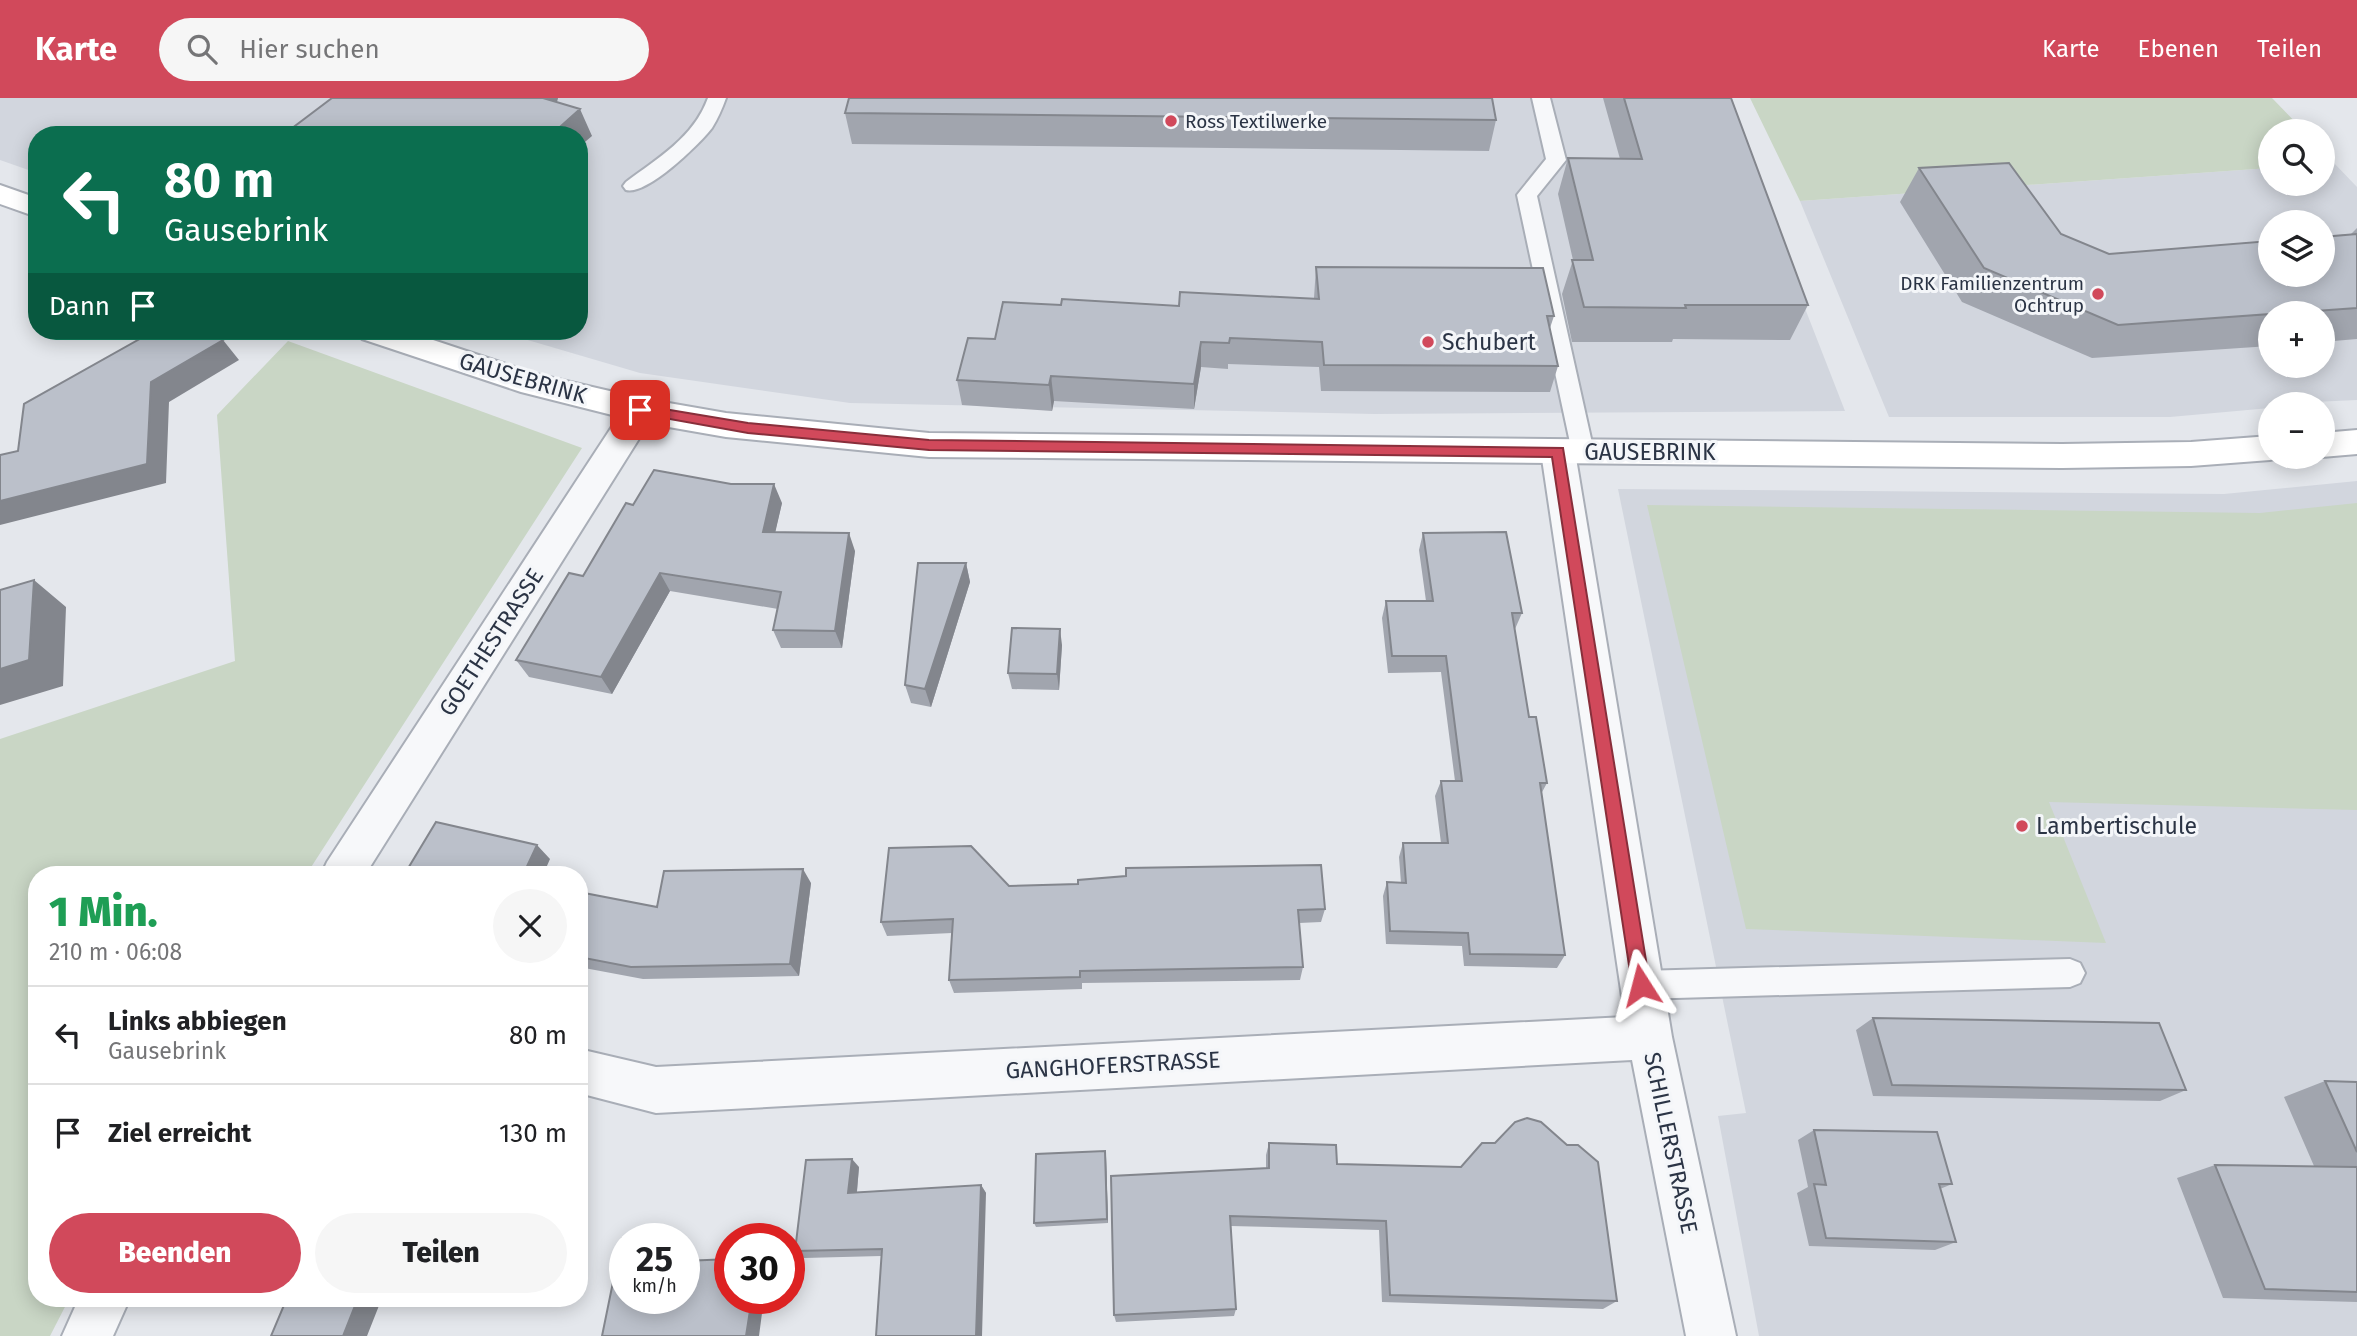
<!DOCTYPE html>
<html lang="de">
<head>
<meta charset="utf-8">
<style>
  body { margin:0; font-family:"Fira Sans",sans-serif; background:#f6f6f6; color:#202124; height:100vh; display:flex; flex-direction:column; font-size:26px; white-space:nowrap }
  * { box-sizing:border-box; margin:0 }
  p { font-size:23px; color:#757577 }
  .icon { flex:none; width:38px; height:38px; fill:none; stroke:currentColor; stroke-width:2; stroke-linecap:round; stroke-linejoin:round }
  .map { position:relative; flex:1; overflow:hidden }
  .panel { position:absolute; left:28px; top:768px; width:560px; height:441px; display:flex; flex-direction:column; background:#fff; border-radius:28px; box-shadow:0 4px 18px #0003 }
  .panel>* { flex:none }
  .banner { position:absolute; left:28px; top:28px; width:560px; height:214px; border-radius:28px; box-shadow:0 4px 18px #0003; background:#0b6e4f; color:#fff; overflow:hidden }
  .buttons { position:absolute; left:2258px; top:21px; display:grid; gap:14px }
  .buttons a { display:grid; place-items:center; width:77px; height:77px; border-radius:50%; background:#fff; box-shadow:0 4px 18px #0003; font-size:35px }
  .speed { position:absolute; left:609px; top:1125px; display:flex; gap:14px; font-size:35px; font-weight:700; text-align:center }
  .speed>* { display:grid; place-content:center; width:91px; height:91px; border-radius:50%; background:#fff; box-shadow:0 4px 18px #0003; line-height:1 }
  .speed small { font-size:18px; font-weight:400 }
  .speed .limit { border:10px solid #d22; background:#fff; color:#111 }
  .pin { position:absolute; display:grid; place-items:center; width:60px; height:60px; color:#fff; margin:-30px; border-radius:14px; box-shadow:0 4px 10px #0006 }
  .me { position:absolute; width:77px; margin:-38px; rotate:351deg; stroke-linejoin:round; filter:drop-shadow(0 0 5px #0008) }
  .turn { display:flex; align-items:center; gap:24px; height:147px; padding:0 21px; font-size:32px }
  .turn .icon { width:91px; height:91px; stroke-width:2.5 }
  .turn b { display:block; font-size:49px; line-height:60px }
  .then { display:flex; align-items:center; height:66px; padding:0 21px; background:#0003; gap:14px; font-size:26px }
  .round { display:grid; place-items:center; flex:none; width:74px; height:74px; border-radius:37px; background:#f6f6f6 }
  .head { display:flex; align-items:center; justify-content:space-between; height:119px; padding:0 21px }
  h1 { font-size:42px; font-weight:800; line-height:52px; color:#1e9e55 }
  .action { display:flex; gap:14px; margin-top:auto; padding:14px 21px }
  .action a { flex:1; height:80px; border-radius:42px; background:#d1495b; color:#fff; font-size:28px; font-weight:800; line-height:80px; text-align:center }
  .action a+a { background:#f6f6f6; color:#202124 }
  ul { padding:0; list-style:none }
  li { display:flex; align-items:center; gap:21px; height:98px; padding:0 21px; border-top:2px solid #e0e0e0 }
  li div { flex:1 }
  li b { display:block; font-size:26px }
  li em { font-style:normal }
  header { display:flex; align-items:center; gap:42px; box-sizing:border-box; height:98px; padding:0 35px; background:#d1495b; color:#fff }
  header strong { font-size:33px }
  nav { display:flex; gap:38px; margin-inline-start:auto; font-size:24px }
  .search { width:490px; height:63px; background:#f6f6f6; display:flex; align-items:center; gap:18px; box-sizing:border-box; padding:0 24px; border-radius:38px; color:#757577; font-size:26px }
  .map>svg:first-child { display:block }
</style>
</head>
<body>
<header>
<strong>Karte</strong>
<div class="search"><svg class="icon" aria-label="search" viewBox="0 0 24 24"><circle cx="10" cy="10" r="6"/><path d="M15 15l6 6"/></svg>Hier suchen</div>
<nav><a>Karte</a><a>Ebenen</a><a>Teilen</a></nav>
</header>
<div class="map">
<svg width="2357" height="1238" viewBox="0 0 2357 1238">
  <rect width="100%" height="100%" fill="#e4e7ec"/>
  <path fill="#d2d6de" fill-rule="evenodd" d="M 0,0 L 1723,0 L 1845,313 L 1374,316 L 850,305 L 640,275 L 497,233 L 579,233 L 579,37 L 37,37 L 37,75 L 0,62 Z
    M 2334,65 L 2357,89 L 2357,302 L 2270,306 L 2270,310 L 2170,319 L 1889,319 L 1800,103 L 2270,70 L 2270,86 L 2322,86 L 2322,66 ZM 2270,124 L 2322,124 L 2322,177 L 2270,177 ZM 2270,215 L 2322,215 L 2322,268 L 2270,268 Z
    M 2357,383 L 2357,1238 L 1759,1238 L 1718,1018 L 1746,1015 L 1618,391 L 2224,396 Z"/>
  <path fill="#c9d6c5" d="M 1750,0 L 2272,0 L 2304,33 L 2270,33 L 2270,70 L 1800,103 Z
    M 288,243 L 582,350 L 306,777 L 37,777 L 37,1200 L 69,1201 L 50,1238 L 0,1238 L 0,641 L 235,563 L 217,317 Z
    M 2357,405 L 2357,712 L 2049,704 L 2106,845 L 1746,831 L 1647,407 L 2260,415 Z"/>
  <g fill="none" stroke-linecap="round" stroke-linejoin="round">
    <g stroke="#a9aeb7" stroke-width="4">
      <path id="lane" d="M 708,0 L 726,0 C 722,11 718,20 712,30 C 699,47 646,98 626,92 L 623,88 L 626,84 C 658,60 694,39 708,0 Z
        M 1532,0 L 1550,0 L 1566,62 L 1537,98 L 1594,354 L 1591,360 L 1583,362 L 1575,360 L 1572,354 L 1517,97 L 1546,61 Z
        M 2070,861 L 2080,865 L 2085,875 L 2080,885 L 2070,889 L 1641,901 L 1631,897 L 1626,887 L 1631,877 L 1641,873 Z"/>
    </g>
    <g stroke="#a9aeb7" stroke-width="4">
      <path id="street" d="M 640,300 L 652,304 L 656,312 L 652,320 L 365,777 L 321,777 L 327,764 L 628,304 Z
        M 1558,342 L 1570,345 L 1575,354 L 1672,939 L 1736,1238 L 1686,1238 L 1632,962 L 656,1015 L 579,995 L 579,951 L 656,969 L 1625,919 L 1541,354 L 1546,345 Z
        M 79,1200 L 130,1200 L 113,1238 L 62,1238 Z"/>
    </g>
    <g stroke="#a9aeb7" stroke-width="4">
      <path id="secondary" d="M 0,87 L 37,100 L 37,119 L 0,106 Z
        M 357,233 L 406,233 L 536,276 L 640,300 L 726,315 L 929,335 L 2062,346 L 2191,344 L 2270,338 L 2270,359 L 2282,359 L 2270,362 L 2191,368 L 2062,370 L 929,359 L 726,339 L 640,324 L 521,294 L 362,241 Z
        M 2357,332 L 2357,356 L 2322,359 L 2320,359 L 2322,335 Z"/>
    </g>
    <use href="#lane" fill="#f7f8fa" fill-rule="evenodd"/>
    <use href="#street" fill="#f7f8fa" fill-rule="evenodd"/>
    <use href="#secondary" fill="#fff" fill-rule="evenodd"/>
  </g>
  <path fill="#a1a5ae" d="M 332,0 L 558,0 L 557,4 L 592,38 L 579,37 L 283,37 Z
    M 1603,0 L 1731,0 L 1808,207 L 1790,242 L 1673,241 L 1672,244 L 1572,244 L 1562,196 L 1573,162 L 1558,96 L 1568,60 L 1620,61 Z
    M 845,15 L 1496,22 L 1489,53 L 852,46 Z
    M 1919,70 L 2061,136 L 2109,156 L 2351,136 L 2357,130 L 2357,241 L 2322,244 L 2322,215 L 2270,215 L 2270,248 L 2092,260 L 1962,204 L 1900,104 Z
    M 1316,169 L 1554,218 L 1550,230 L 1558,268 L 1550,294 L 1321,293 L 1319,269 L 1228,266 L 1228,271 L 1201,269 L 1194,311 L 1054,303 L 1052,313 L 962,307 L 957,282 L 995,241 L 1061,207 L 1179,208 L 1314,200 Z
    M 782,405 L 775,434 L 855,453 L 842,550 L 781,550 L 773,532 L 778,511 L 670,493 L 612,596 L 529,579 L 516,562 L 583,478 L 633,407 Z
    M 1423,435 L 1522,515 L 1515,531 L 1529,619 L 1547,685 L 1541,696 L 1565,857 L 1557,870 L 1464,868 L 1462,848 L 1386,846 L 1383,798 L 1387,784 L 1401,785 L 1399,759 L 1403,745 L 1441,745 L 1435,698 L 1441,683 L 1455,683 L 1441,574 L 1388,575 L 1382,520 L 1386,503 L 1426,503 L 1419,452 Z
    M 966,465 L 970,484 L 931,609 L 911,605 L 905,587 Z
    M 1062,547 L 1059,592 L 1012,591 L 1008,575 Z
    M 811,785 L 799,878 L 643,881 L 579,869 L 579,794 L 657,809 Z
    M 1009,788 L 1325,811 L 1321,824 L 1299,825 L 1303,869 L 1300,882 L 1082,885 L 1082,891 L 954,895 L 949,882 L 952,835 L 887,838 L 881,824 Z
    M 1873,920 L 2186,992 L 2160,1003 L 1873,998 L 1856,932 Z
    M 2325,983 L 2357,984 L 2357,1204 L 2223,1200 L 2177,1080 L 2215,1067 L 2314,1068 L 2284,999 Z
    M 1814,1032 L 1952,1086 L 1940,1091 L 1956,1144 L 1935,1152 L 1809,1148 L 1797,1095 L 1808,1089 L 1798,1042 Z
    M 1269,1045 L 1337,1066 L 1617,1203 L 1603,1211 L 1382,1204 L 1379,1132 L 1231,1128 L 1236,1211 L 1234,1218 L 1116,1224 L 1114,1217 L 1266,1070 L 1266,1057 Z
    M 1106,1058 L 1108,1125 L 1036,1129 L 1034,1125 Z
    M 859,1069 L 857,1094 L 981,1087 L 986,1095 L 881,1158 L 804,1160 L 795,1153 Z"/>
  <path fill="#83868d" d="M 539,0 L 558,0 L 550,25 Z
    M 580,11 L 592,38 L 579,49 L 579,37 L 551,37 Z
    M 388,31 L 391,37 L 381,37 Z
    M 223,242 L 239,262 L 169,304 L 166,385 L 0,427 L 0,403 L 151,284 Z
    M 1201,244 L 1201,269 L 1194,311 L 1194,286 Z
    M 1051,278 L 1054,303 L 1052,313 L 1049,287 Z
    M 774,386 L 782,405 L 771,453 L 763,434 Z
    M 849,435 L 855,453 L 842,550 L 835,533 Z
    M 966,465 L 970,484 L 931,609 L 925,591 Z
    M 660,475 L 670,493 L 612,596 L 601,579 Z
    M 34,482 L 66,509 L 63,588 L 0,607 L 0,571 Z
    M 1060,531 L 1062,547 L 1059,592 L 1057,576 Z
    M 537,747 L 550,761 L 543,777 L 523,777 Z
    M 803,771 L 811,785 L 799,878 L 790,866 Z
    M 1105,1053 L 1106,1058 L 1108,1125 L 1107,1121 Z
    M 852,1061 L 859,1069 L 856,1103 L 848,1095 Z
    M 981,1087 L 986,1095 L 982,1238 L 976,1238 Z
    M 684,1143 L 689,1145 L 684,1170 Z
    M 358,1200 L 382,1200 L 367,1238 L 343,1238 Z
    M 752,1200 L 764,1200 L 759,1238 L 746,1238 Z"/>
  <path fill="#bbc0ca" stroke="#83868d" stroke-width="2" d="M 332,0 L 543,0 L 580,11 L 551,37 L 406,37 L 388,31 L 381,37 L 283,37 Z
    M 849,0 L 1492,0 L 1496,22 L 845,15 Z
    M 1624,0 L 1731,0 L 1808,207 L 1685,207 L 1686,210 L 1584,209 L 1572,162 L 1593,162 L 1568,60 L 1642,61 Z
    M 2009,65 L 2061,136 L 2109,156 L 2270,143 L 2270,177 L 2322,177 L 2322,139 L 2357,136 L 2357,210 L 2287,215 L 2270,215 L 2270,216 L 2118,227 L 1984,170 L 1919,70 Z
    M 1316,169 L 1543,170 L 1554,218 L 1547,218 L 1558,268 L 1324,267 L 1322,244 L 1230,240 L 1229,245 L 1201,244 L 1194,286 L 1051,278 L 1049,287 L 957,282 L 968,240 L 995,241 L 1003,204 L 1061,207 L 1062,201 L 1179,208 L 1180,194 L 1319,201 Z
    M 154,233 L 211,233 L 223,242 L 151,284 L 147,366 L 0,403 L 0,357 L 18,353 L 24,306 Z
    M 654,372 L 731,386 L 774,386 L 763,434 L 849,435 L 835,533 L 773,532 L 781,494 L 660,475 L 601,579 L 516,562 L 569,475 L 583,478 L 626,405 L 633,407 Z
    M 1506,434 L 1522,515 L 1512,515 L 1529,619 L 1536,619 L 1547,685 L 1540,685 L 1565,857 L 1470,856 L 1468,835 L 1390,833 L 1387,784 L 1406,785 L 1403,745 L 1448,745 L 1441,683 L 1462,683 L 1446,558 L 1392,558 L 1386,503 L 1433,503 L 1423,435 Z
    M 918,465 L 966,465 L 925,591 L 905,587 Z
    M 34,482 L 29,562 L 0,571 L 0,492 Z
    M 1012,530 L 1060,531 L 1057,576 L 1008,575 Z
    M 436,724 L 537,747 L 523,777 L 404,777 Z
    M 971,748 L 1009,788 L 1078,786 L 1078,782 L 1126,778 L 1126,770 L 1321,767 L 1325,811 L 1298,812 L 1303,869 L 1080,873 L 1080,879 L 949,882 L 953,821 L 881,824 L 889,750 Z
    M 803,771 L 790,866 L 631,869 L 579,859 L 579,794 L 657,809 L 664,773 Z
    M 1873,920 L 2159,925 L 2186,992 L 1892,987 Z
    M 2325,983 L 2357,984 L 2357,1054 Z
    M 1527,1020 L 1541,1024 L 1567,1047 L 1578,1047 L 1598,1064 L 1617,1203 L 1390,1197 L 1386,1123 L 1230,1118 L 1236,1211 L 1114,1217 L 1111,1078 L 1269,1070 L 1269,1045 L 1336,1047 L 1337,1066 L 1461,1069 L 1482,1045 L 1495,1045 L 1515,1024 Z
    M 1814,1032 L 1937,1034 L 1952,1086 L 1939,1086 L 1956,1144 L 1826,1140 L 1814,1086 L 1826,1087 Z
    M 1105,1053 L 1107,1121 L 1034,1125 L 1036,1056 Z
    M 852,1061 L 848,1095 L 981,1087 L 976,1238 L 876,1238 L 882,1151 L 795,1153 L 806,1062 Z
    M 2215,1067 L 2357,1069 L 2357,1194 L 2265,1191 Z
    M 675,1138 L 675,1141 L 625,1141 L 625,1200 L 684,1200 L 684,1163 L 730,1161 L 730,1200 L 752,1200 L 746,1238 L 602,1238 L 622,1140 Z
    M 287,1200 L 358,1200 L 343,1238 L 271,1238 Z"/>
  <path fill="#d1495b" stroke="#882f3b" stroke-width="2" d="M 640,307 L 748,325 L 929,342 L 1563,350 L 1650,887 L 1647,893 L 1641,895 L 1634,893 L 1632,887 L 1552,359 L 929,352 L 748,335 L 636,315 L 636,308 Z"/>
  <g fill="#d1495b" stroke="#f4f6f9" stroke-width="2.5">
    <circle cx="1171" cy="23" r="7"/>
    <circle cx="2098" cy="196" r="7"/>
    <circle cx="1428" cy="244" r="7"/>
    <circle cx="2022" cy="728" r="7"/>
  </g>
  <g text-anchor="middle" stroke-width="6" stroke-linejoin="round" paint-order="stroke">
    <g font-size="19" fill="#2b3445" stroke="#f4f6f9" text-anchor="start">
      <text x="1185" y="30">Ross Textilwerke</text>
      <text x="2084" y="192" text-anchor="end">DRK Familienzentrum<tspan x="2084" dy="22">Ochtrup</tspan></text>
    </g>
    <g font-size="23" fill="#2b3445" stroke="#f4f6f9" text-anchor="start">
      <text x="1442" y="252">Schubert</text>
      <text x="2036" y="736">Lambertischule</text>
    </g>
    <g font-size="23" fill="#2b3445" stroke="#f4f6f9">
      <text transform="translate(523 280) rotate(16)" y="8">GAUSEBRINK</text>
      <text x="1650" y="362">GAUSEBRINK</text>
      <text transform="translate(491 544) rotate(-57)" y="8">GOETHESTRASSE</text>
      <text transform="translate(1113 967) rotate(-3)" y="8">GANGHOFERSTRASSE</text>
      <text transform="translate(1671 1045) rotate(78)" y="8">SCHILLERSTRASSE</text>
    </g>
  </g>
</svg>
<div class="buttons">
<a><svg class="icon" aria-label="search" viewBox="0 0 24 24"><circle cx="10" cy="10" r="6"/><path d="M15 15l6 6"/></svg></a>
<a><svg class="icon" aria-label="layers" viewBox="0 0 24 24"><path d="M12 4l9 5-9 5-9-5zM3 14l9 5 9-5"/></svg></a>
<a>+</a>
<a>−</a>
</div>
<div class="speed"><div>25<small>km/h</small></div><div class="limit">30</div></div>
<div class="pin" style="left:640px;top:312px;background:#d93025"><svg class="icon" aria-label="arrive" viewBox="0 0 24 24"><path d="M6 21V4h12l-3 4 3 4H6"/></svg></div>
<svg class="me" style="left:1641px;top:887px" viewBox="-20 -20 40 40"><path d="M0-17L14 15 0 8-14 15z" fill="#d1495b" stroke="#fff" stroke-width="4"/></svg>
<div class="banner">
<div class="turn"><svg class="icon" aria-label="left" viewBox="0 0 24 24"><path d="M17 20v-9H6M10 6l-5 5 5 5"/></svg><div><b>80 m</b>Gausebrink</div></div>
<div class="then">Dann<svg class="icon" aria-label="arrive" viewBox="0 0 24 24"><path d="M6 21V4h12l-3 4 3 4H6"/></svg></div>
</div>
<section class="panel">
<div class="head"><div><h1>1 Min.</h1><p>210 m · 06:08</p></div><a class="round"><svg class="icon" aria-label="close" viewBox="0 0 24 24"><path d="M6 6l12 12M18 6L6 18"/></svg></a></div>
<ul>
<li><svg class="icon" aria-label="left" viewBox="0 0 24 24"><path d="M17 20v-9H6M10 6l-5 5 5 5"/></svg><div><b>Links abbiegen</b><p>Gausebrink</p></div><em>80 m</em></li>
<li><svg class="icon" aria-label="arrive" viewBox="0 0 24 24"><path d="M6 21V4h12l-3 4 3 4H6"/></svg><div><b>Ziel erreicht</b></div><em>130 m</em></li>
</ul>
<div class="action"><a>Beenden</a><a>Teilen</a></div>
</section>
</div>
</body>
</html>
